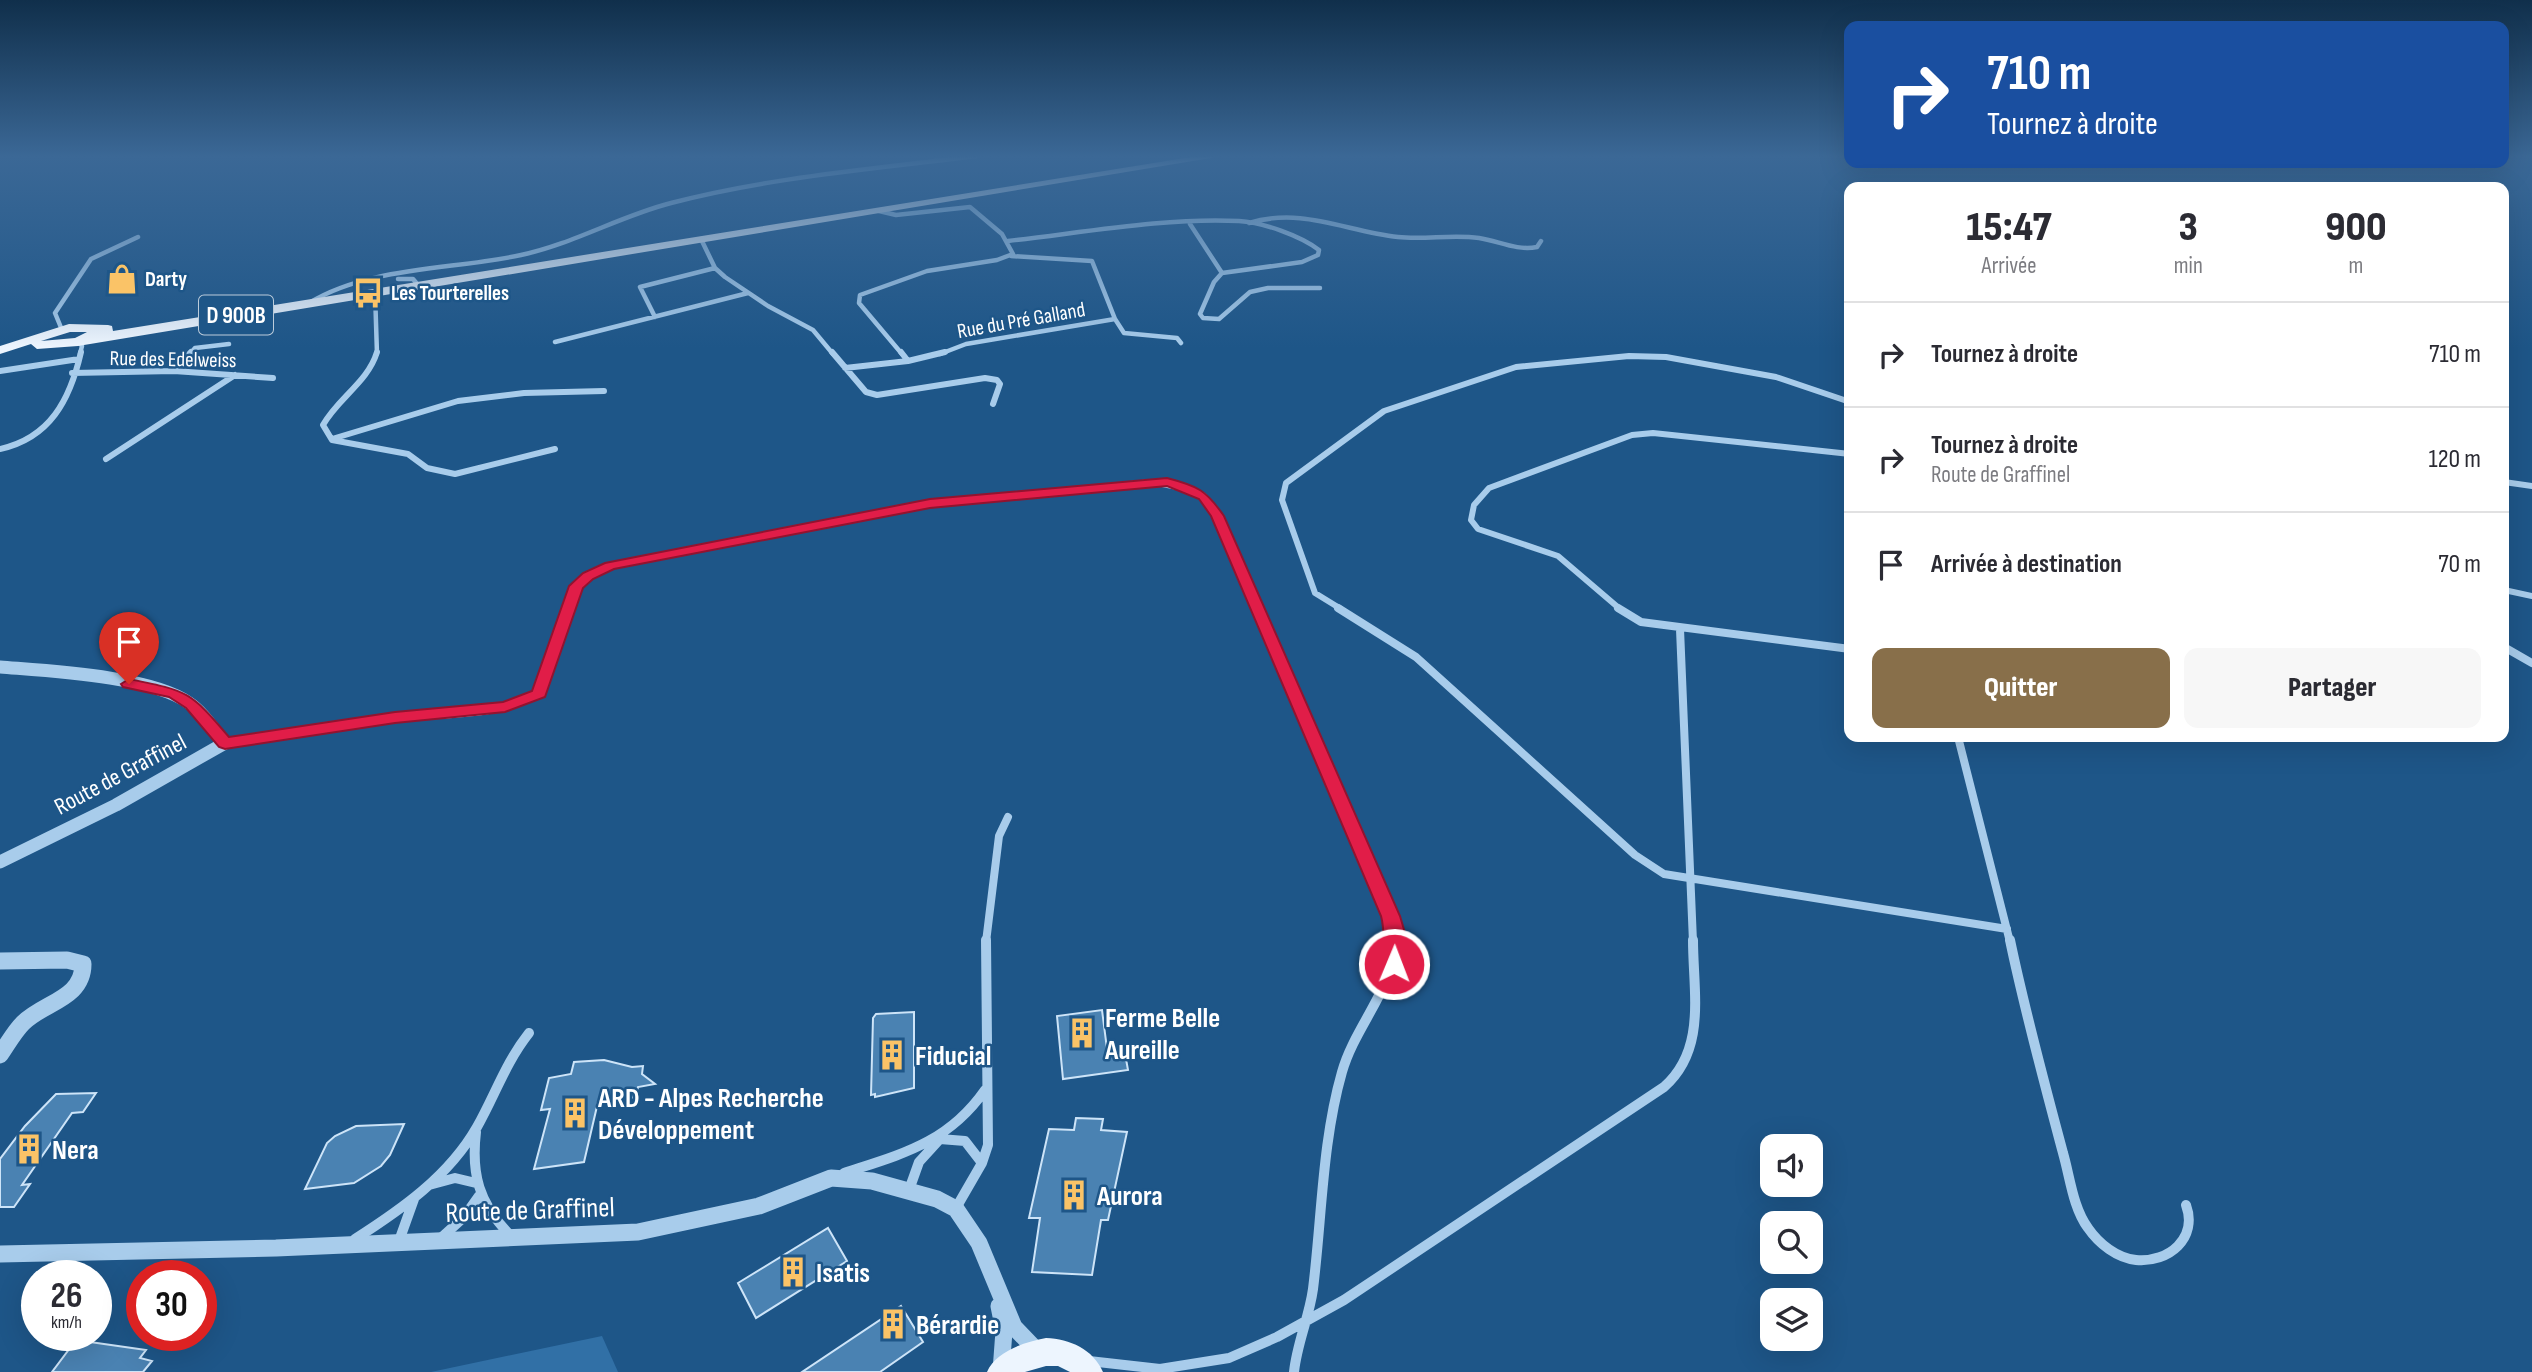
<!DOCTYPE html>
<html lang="fr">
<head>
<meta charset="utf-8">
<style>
  body { margin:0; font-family:"Sofia Sans Condensed",sans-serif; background:#f7f7f7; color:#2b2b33; height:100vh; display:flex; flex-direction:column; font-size:26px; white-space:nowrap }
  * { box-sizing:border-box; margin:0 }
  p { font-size:23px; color:#7c7c81 }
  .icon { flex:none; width:38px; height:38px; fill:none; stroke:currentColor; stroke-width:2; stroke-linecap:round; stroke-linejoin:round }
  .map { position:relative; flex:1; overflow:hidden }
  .details { position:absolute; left:1844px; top:182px; width:665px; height:560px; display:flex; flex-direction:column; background:#fff; border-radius:14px; box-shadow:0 7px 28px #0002 }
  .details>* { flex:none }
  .hud { position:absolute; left:1844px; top:21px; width:665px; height:147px; border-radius:14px; box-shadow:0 7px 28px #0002; background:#1a4fa0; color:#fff; overflow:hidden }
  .buttons { position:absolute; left:1760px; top:1134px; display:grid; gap:14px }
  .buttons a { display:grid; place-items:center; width:63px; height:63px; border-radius:14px; background:#fff; box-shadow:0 7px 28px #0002; font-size:35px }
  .speed { position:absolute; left:21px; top:1260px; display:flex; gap:14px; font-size:35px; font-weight:700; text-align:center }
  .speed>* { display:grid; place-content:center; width:91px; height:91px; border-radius:50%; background:#fff; box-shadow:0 7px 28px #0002; line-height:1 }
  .speed small { font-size:18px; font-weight:400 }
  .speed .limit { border:10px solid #d22; background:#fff; color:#111 }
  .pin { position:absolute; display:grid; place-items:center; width:60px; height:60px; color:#fff; margin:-72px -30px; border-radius:50% 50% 50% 0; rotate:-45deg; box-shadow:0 0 7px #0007 }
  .pin .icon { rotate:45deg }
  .me { position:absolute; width:77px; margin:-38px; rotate:1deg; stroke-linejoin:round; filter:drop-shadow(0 0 5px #0008) }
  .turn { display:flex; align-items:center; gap:24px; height:147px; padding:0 28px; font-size:32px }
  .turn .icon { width:91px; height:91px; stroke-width:2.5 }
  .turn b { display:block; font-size:49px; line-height:60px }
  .eta { display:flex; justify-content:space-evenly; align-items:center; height:119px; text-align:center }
  .eta b { font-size:42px; font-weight:800; line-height:49px }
  .button { display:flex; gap:14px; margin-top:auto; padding:14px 28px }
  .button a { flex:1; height:80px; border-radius:14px; background:#886f4a; color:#fff; font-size:28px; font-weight:800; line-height:80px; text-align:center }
  .button a+a { background:#f7f7f7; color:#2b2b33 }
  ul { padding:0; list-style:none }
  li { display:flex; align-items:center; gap:21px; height:105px; padding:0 28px; border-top:2px solid #e1e1e2 }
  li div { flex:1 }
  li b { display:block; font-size:26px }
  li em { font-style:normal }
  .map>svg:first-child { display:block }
</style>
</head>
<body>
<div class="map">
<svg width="2532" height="1372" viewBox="0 0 2532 1372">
  <rect width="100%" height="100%" fill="#1e5688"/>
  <path fill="#3170a6" d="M 602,1336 L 618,1372 L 431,1372 Z"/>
  <path fill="#4a82b2" stroke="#cde4f8" stroke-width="2" d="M 1102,1010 L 1107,1049 L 1124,1048 L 1128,1070 L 1063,1079 L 1057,1016 Z
    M 914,1012 L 914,1088 L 875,1097 L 875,1094 L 871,1095 L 873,1018 L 876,1014 Z
    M 604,1060 L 632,1067 L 643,1066 L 642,1074 L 655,1084 L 638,1087 L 636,1097 L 598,1102 L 584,1162 L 534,1169 L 550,1109 L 541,1110 L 549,1078 L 571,1074 L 574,1062 Z
    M 96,1093 L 83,1112 L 72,1113 L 22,1185 L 30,1184 L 14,1207 L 0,1207 L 0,1159 L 25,1126 L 56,1094 Z
    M 1076,1118 L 1103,1119 L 1101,1130 L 1127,1132 L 1108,1220 L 1101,1220 L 1092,1275 L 1032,1272 L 1040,1218 L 1029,1218 L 1049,1129 L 1074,1130 Z
    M 404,1124 L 390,1155 L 381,1166 L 354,1183 L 305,1189 L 327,1143 L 335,1136 L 356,1126 Z
    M 828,1228 L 847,1261 L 756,1318 L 738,1283 Z
    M 901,1306 L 923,1342 L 880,1372 L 802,1372 Z
    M 76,1340 L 146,1350 L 140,1358 L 152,1361 L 143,1372 L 52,1372 Z"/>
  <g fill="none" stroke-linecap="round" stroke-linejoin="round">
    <path stroke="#a8cceb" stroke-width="4.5" d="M 879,211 L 896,215 L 970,207 L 1002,234 L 1013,254 L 997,260 L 927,271 L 860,295 L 859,303 L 902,354
      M 1249,223 C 1302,207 1345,231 1398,237 C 1425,240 1452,234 1479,238 C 1499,241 1516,251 1537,247 L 1541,241
      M 1190,224 L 1222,273
      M 701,239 L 715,268 L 725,277 L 768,306 L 813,330 L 833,354
      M 1008,241 C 1080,233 1167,217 1239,221 C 1262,222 1301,236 1319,250 L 1318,255 L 1302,262 L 1222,273 L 1214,282 L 1200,314 L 1203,318 L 1219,319 L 1250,292 L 1268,288 L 1320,288
      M 398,279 L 413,279 L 418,285
      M 375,292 L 377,354
      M 309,303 C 370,266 452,270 521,255 C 573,244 620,216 671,203 C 771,177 874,169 976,156
      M 655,317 L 640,287 L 715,268
      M 1115,319 L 1124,333 L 1177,338 L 1181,343
      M 62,330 L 55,313 L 91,259 L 138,237
      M 78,342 L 82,346 L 80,354
      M 555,342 L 748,293
      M 190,354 L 195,348 L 229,344
      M 940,354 L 966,344 L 1115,319 L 1092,261 L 1011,256"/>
    <path stroke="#a8cceb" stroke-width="6" d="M 377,352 C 368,382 338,398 323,425 L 332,440 L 408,454 L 427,468 L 455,474 L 555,449
      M 832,352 L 866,392 L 877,395 L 985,378 L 997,380 L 1000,384 L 993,404
      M 901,352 L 908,361 L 945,352
      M 845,368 L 908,361
      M 0,371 L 79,359
      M 174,371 L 191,352
      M 72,373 L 174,371 L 273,378
      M 332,439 L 458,401 L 524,393 L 604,391
      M 0,449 C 50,438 70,400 81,352
      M 106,459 L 235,375
      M 2504,482 L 2532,486
      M 2504,590 L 2532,596
      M 568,609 C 578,581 583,578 610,566 L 930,503 L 1152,482 L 1193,490 L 1204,496 L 1217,516 L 1259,609
      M 1341,609 L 1315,593 L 1282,500 L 1286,483 L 1384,411 L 1516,367 L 1629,356 L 1666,357 L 1776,377 L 1850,402
      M 1620,609 L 1558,556 L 1478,529 L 1471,520 L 1474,505 L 1489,488 L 1632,435 L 1653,433 L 1850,454"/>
    <path stroke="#a8cceb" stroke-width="8" d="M 1258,608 L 1396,933 L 1395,942
      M 1338,608 L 1416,657 L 1635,855 L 1664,874 L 2007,929
      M 1618,608 L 1641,622 L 1850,649
      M 1680,629 L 1693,942
      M 2504,647 L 2532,663
      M 1958,737 L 2010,942
      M 225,743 C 282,735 339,724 396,718 C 444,713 495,717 539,694 L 569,608
      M 986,942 L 999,836 L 1008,817"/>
    <path stroke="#a8cceb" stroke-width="10" d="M 2010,940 C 2025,1012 2044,1082 2063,1153 C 2070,1177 2073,1208 2088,1228 C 2099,1244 2117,1258 2136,1260 C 2169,1263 2198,1238 2186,1205
      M 476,1132 C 471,1174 479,1203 509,1234
      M 844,1173 C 902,1154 948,1143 985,1090
      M 429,1185 L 455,1178 L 476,1183
      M 909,1190 L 919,1162 L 940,1139 L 965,1141 L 982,1163
      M 956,1208 L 982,1163 L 988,1145 L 986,940
      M 441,1238 L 464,1217 L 479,1196
      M 355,1239 C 402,1209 449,1176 477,1127 C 495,1095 506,1062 529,1033
      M 399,1241 L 414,1199
      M 1089,1361 L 1160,1369 L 1229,1358 L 1277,1337 L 1344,1300 L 1664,1087 C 1707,1049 1693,992 1693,940
      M 1294,1372 C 1297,1343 1309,1318 1313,1289 C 1322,1217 1322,1142 1342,1072 C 1355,1026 1393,990 1396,940"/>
    <path stroke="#a8cceb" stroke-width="13" d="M 0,667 C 48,671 152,676 189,703 C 203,712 214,730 225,743 L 116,805 L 0,862"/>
    <path stroke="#a8cceb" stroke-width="17" d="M 0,961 L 67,960 L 83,964 C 83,999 44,1002 23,1023 C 14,1032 7,1045 0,1055
      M 0,1254 L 276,1248 L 638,1232 L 759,1206 L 831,1178 L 872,1181 L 937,1199 L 956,1209 L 979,1243 L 1014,1327 L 1038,1352
      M 999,1306 L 1004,1331 L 1001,1371"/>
    <path fill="#edf5fe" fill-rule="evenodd" d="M 1197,156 L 1223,156 L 78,346 L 37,349 L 31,344 L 0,354 L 0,346 L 69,324 L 108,325 L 112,326 L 113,331 ZM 70,332 L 87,332 L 75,338 L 41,341 Z
      M 1046,1338 C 1070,1339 1093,1349 1103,1372 L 1070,1372 L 1058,1366 L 1046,1366 L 1025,1372 L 987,1372 C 996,1351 1025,1342 1046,1338 Z"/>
  </g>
  <linearGradient id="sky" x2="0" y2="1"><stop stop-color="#102f4b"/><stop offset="0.45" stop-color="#3b6896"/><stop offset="1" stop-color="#3b6896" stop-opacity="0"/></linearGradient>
  <rect width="2532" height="348" fill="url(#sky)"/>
  <path fill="#e11d48" stroke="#92132f" stroke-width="2" d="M 1167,478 C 1198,486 1206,490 1224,516 L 1400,916 L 1405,933 L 1401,970 L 1387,970 C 1382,960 1386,933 1381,916 L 1211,516 L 1199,499 L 1167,486 L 930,508 L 614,569 L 593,579 L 583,588 L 545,697 L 505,712 L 395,723 L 225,749 L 219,747 L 186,708 L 169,697 L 123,687 L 121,684 L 129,679 C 188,691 190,691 229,737 L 395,712 L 503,702 L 532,691 L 569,586 L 583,573 L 605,563 L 930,499 Z"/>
  <defs>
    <g id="shop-bare" transform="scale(2.415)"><path d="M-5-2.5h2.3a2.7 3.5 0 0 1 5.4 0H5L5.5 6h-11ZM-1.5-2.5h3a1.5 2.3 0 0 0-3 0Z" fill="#fac367" stroke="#1e5688" stroke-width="2.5" paint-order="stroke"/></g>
    <g id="bus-bare" transform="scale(2.415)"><path d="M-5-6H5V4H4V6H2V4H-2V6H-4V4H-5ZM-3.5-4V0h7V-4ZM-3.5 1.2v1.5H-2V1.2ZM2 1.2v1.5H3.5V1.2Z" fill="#fac367" stroke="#1e5688" stroke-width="2.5" paint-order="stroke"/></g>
    <g id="building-bare" transform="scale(2.415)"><path d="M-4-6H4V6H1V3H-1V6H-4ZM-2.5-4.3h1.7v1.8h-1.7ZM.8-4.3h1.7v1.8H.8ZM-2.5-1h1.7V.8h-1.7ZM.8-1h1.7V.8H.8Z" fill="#fac367" stroke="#1e5688" stroke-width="2.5" paint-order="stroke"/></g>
  </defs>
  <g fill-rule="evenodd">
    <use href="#shop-bare" x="122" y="279"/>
    <use href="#bus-bare" x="368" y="293"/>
    <use href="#building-bare" x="1082" y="1033"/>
    <use href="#building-bare" x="892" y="1055"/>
    <use href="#building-bare" x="575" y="1113"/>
    <use href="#building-bare" x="29" y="1149"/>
    <use href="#building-bare" x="1074" y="1195"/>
    <use href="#building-bare" x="793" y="1272"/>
    <use href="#building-bare" x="893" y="1324"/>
  </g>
  <g text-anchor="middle" stroke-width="5" stroke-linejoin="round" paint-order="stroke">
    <g font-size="21" font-weight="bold" fill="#fff" stroke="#1e5688" text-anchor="start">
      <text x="145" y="286">Darty</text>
      <text x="391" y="300">Les Tourterelles</text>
    </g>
    <g font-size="21" fill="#fff" stroke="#1e5688">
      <text transform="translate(1021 320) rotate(-10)" y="7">Rue du Pré Galland</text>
      <text transform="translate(173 359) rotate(1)" y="7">Rue des Edelweiss</text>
    </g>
    <rect fill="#1e5688" stroke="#bcccdb" stroke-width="2" x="199" y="295.5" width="74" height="39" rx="5"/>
    <g font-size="23" font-weight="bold" fill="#fff">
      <text x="236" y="323">D 900B</text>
    </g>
    <g font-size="24" fill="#fff" stroke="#1e5688">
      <text transform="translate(120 774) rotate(-28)" y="8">Route de Graffinel</text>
    </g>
    <g font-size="28" font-weight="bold" fill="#fff" stroke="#1e5688" text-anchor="start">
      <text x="1105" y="1027">Ferme Belle<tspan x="1105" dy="32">Aureille</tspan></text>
      <text x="915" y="1065">Fiducial</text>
      <text x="598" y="1107">ARD - Alpes Recherche<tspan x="598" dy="32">Développement</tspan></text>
      <text x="52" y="1159">Nera</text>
      <text x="1097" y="1205">Aurora</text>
      <text x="816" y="1282">Isatis</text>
      <text x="916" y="1334">Bérardie</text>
    </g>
    <g font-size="28" fill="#fff" stroke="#1e5688">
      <text transform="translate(530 1209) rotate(-2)" y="10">Route de Graffinel</text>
    </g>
  </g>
</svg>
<div class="buttons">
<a><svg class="icon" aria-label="sound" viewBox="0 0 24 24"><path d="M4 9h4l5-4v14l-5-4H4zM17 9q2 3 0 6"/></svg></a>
<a><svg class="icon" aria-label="search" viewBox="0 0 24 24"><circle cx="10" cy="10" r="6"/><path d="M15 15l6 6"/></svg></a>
<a><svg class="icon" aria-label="layers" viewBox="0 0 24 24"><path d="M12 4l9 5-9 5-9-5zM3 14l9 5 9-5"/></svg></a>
</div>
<div class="speed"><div>26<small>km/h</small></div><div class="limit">30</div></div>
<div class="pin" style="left:129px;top:684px;background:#d93025"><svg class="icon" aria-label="arrive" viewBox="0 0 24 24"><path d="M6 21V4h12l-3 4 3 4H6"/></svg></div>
<svg class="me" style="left:1394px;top:964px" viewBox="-20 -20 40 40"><circle r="17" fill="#e11d48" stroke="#fff" stroke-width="3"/><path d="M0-11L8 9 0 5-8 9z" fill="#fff"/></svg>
<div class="hud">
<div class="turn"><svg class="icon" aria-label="right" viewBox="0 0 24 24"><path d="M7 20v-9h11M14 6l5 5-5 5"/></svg><div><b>710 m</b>Tournez à droite</div></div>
</div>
<section class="details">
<div class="eta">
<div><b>15:47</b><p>Arrivée</p></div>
<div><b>3</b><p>min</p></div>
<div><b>900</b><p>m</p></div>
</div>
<ul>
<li><svg class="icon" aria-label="right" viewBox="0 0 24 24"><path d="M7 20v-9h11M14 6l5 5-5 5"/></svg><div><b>Tournez à droite</b></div><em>710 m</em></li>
<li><svg class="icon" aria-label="right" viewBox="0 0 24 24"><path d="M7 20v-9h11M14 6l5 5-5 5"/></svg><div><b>Tournez à droite</b><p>Route de Graffinel</p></div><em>120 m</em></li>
<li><svg class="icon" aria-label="arrive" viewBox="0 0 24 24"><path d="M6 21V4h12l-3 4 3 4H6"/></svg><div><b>Arrivée à destination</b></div><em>70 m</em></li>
</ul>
<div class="button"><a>Quitter</a><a>Partager</a></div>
</section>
</div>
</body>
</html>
